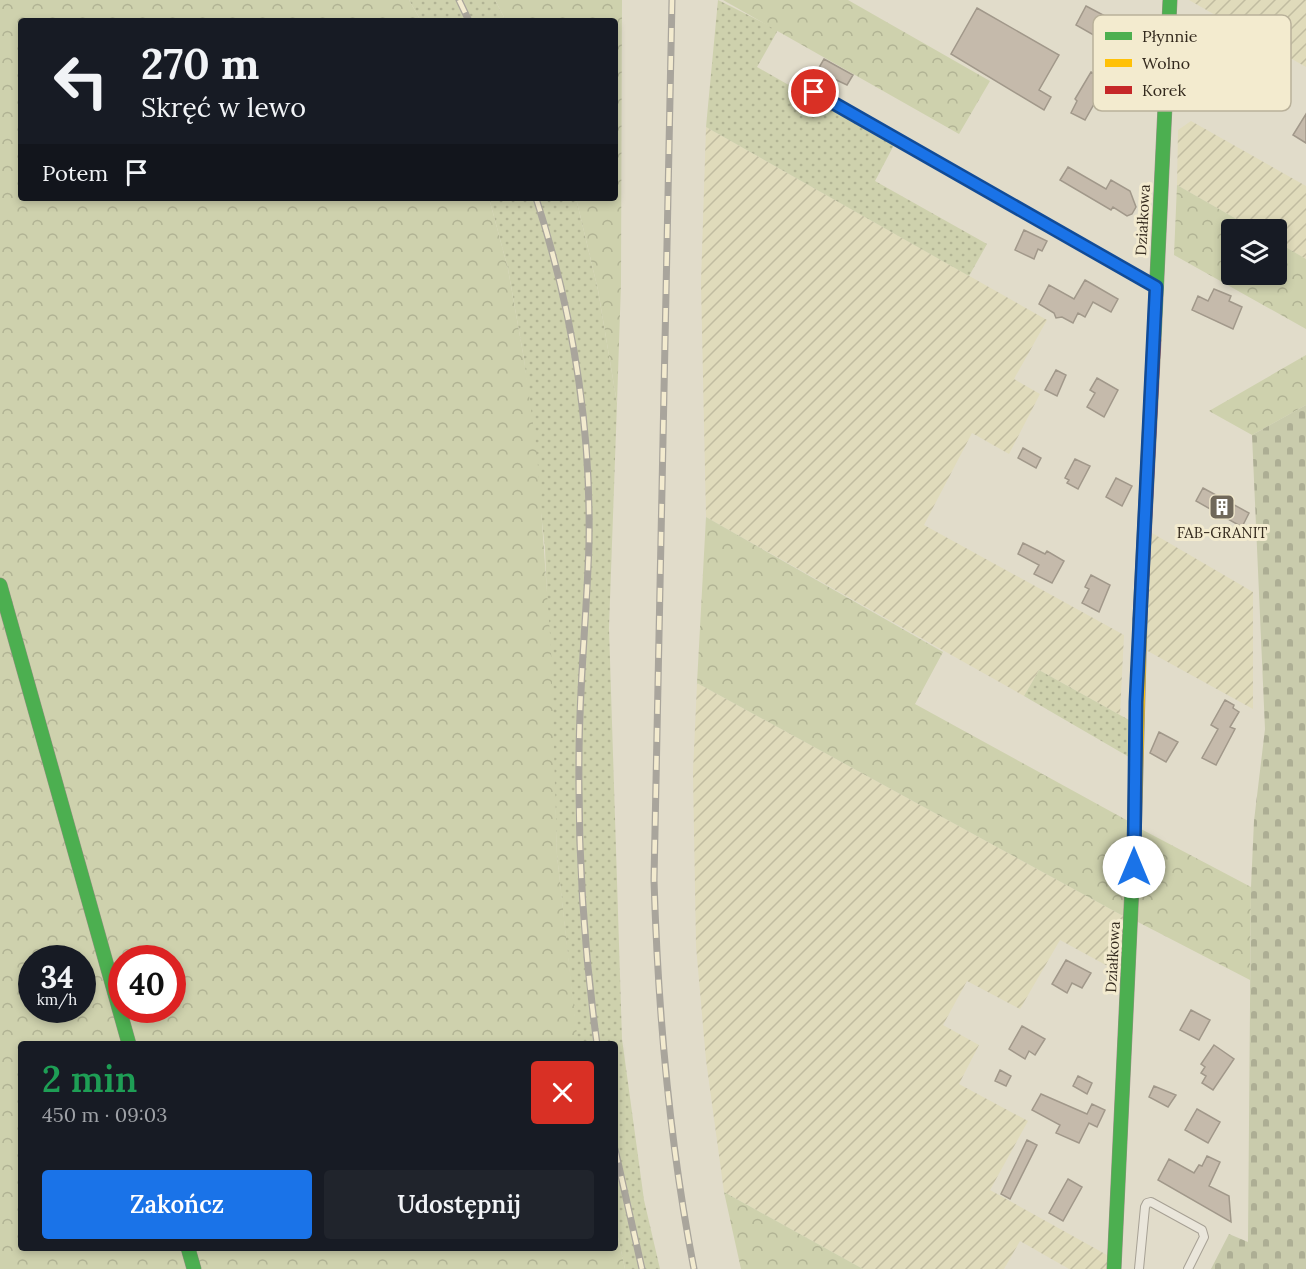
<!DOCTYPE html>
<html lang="pl">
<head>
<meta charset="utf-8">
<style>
  body { margin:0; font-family:Lora,serif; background:#20242c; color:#f1f3f6; height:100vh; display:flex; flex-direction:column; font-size:22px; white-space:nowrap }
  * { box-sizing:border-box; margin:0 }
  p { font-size:20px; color:#9ea1a6 }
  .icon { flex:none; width:33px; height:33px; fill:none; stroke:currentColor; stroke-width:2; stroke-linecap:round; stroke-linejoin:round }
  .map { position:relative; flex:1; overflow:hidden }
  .drawer { position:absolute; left:18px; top:1041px; width:600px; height:210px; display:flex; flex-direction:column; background:#171b24; border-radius:6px; box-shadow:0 3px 9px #0003 }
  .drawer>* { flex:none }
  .banner { position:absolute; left:18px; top:18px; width:600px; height:183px; border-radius:6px; box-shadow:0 3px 9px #0003; background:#171b24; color:#f1f3f6; overflow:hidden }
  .buttons { position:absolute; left:1221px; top:219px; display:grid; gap:12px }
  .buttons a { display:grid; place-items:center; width:66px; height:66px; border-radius:6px; background:#171b24; box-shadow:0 3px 9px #0003; font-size:30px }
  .speed { position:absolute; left:18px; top:945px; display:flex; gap:12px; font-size:30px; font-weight:700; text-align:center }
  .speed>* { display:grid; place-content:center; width:78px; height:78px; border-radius:50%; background:#171b24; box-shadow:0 3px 9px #0003; line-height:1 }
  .speed small { font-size:15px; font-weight:400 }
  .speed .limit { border:9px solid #d22; background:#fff; color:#111 }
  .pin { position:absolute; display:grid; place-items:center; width:51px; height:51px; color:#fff; margin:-26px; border:3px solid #fff; border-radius:50%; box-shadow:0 2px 6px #0007 }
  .me { position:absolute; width:66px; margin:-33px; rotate:0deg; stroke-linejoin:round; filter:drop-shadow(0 0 4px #0008) }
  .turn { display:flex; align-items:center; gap:21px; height:126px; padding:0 24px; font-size:27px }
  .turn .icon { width:78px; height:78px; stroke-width:2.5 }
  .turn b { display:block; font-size:42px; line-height:51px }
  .then { display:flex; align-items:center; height:57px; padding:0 24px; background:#0003; gap:12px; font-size:22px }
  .round { display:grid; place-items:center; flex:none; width:63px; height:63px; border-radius:6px; background:#20242c }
  .head { display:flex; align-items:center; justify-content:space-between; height:102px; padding:0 24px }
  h1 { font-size:36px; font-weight:600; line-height:45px; color:#1e9e55 }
  .button { display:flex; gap:12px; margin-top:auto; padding:12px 24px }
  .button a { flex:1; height:69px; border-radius:6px; background:#1a73e8; color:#fff; font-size:24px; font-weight:600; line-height:69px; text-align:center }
  .button a+a { background:#20242c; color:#f1f3f6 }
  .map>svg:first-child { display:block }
</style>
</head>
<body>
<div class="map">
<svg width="1306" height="1269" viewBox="0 0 1306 1269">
  <defs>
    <pattern id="farmland-furrows" width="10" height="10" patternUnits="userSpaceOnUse" patternTransform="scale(1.5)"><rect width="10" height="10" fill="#e0dbbb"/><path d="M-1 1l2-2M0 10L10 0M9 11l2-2" fill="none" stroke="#c1bca0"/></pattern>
    <pattern id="grass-dots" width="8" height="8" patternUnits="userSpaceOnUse" patternTransform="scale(1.5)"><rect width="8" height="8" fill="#ced1ad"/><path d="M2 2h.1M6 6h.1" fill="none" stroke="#b1b394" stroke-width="1.8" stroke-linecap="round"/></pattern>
    <pattern id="forest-crowns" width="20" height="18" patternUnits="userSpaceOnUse" patternTransform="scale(1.5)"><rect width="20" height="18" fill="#ced1ad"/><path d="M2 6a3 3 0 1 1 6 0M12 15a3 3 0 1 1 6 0" fill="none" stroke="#b1b394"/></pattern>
    <pattern id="cemetery-stones" width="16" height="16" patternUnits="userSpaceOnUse" patternTransform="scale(1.5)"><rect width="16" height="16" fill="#c9cbac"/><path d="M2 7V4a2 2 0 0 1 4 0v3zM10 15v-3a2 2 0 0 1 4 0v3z" fill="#adae94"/></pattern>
  </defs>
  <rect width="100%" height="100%" fill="#e1dcca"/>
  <path fill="url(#farmland-furrows)" d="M 1189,0 L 1306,0 L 1306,67 Z
    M 1191,121 L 1306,186 L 1306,259 L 1277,242 L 1276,230 L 1254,229 L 1177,185 L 1178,130 Z
    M 706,127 L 1047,320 L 1014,379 L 1040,394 L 1009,454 L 972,433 L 924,525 L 1124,635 L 1120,715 L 1039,670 L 1024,696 L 706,517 L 701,283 Z
    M 1152,533 L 1253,592 L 1253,709 L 1144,649 Z
    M 697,683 L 1125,917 L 1124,975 L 1060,940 L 1020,1009 L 967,981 L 943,1025 L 979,1045 L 959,1084 L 1028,1121 L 990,1190 L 1107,1255 L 1107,1269 L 1069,1269 L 1020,1241 L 1004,1269 L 863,1269 L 724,1192 L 706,1060 L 696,946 L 693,772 Z"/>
  <path fill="url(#grass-dots)" d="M 409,0 L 495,0 L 506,21 L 421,21 Z
    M 718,0 L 778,30 L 757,67 L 894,145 L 875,181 L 987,244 L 969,276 L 706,127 Z
    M 489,198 L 576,198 L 598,290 L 617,403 L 609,628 L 622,1039 L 644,1200 L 660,1269 L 625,1269 L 615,1223 L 615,1044 L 578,1044 L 577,1041 L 557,855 L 545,549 L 524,359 L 508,269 Z
    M 1039,670 L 1129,720 L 1129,757 L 1024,696 Z"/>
  <path fill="url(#forest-crowns)" fill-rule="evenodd" d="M 0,0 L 409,0 L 421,21 L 21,21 L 21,198 L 489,198 L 508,269 L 524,359 L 537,453 L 551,648 L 557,855 L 578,1044 L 21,1044 L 21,1248 L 615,1248 L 615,1223 L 625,1269 L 0,1269 ZM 32,958 L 82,958 L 82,1010 L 32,1010 ZM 122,958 L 172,958 L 172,1010 L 122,1010 Z
    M 495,0 L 622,0 L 621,284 L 617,403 L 598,290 L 576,198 L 615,198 L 615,21 L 506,21 Z
    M 723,0 L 848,0 L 990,81 L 959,134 Z
    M 1177,185 L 1254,229 L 1232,230 L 1232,274 L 1276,274 L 1277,242 L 1306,259 L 1306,329 L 1174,255 Z
    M 1306,355 L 1306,405 L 1252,435 L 1209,411 Z
    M 706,517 L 943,652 L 915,704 L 1130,822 L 1125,917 L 697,683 Z
    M 1141,829 L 1251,887 L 1250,980 L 1136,921 Z
    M 724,1192 L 863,1269 L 741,1269 Z"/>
  <path fill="url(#cemetery-stones)" d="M 1306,405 L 1306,1269 L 1211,1269 L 1229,1234 L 1248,1242 L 1251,887 L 1254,821 L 1265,729 L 1252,435 Z"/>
  <path fill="#c5baab" stroke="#a1988a" stroke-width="1.5" d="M 1086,6 L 1107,17 L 1097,37 L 1076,25 Z
    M 977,8 L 1059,55 L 1039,90 L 1051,97 L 1044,110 L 951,54 Z
    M 824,59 L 853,75 L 847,85 L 817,71 Z
    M 1091,72 L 1107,81 L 1085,120 L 1071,113 L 1077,101 L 1075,99 Z
    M 1306,114 L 1306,143 L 1293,135 Z
    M 1068,167 L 1106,189 L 1111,180 L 1130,191 L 1136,207 L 1132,214 L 1127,216 L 1113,207 L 1111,210 L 1060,180 Z
    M 1024,230 L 1047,241 L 1042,251 L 1038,249 L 1034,259 L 1015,250 Z
    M 1085,280 L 1118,299 L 1111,312 L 1093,302 L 1085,317 L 1078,313 L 1073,323 L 1062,317 L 1056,318 L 1054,313 L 1039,304 L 1049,285 L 1074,299 Z
    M 1214,289 L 1231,296 L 1229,301 L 1242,307 L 1233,329 L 1192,310 L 1198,296 L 1208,301 Z
    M 1056,370 L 1066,375 L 1057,396 L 1045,390 Z
    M 1097,378 L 1118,390 L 1104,417 L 1087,407 L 1095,393 L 1090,390 Z
    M 1023,448 L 1041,458 L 1036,468 L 1018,458 Z
    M 1075,459 L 1090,466 L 1078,489 L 1067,483 L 1069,480 L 1065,478 Z
    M 1116,478 L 1132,486 L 1122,506 L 1106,497 Z
    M 1203,488 L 1249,513 L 1242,527 L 1196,501 Z
    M 1023,543 L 1045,554 L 1047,551 L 1064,561 L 1052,583 L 1034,574 L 1039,565 L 1018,554 Z
    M 1091,575 L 1110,585 L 1099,612 L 1082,603 L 1089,589 L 1085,587 Z
    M 1225,700 L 1234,705 L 1233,708 L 1239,712 L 1230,727 L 1235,729 L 1216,765 L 1202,758 L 1218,729 L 1211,725 Z
    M 1159,732 L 1178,742 L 1166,762 L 1150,753 Z
    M 1066,960 L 1091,973 L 1082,988 L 1072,983 L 1067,993 L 1052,984 Z
    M 1191,1010 L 1210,1020 L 1199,1040 L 1180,1030 Z
    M 1022,1026 L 1045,1039 L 1035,1055 L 1029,1051 L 1025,1059 L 1009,1049 Z
    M 1214,1045 L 1234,1059 L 1213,1090 L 1202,1083 L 1206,1076 L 1201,1073 L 1205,1067 L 1201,1064 Z
    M 1000,1070 L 1011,1076 L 1006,1086 L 995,1081 Z
    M 1078,1076 L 1092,1083 L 1087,1094 L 1073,1086 Z
    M 1154,1086 L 1176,1095 L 1168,1107 L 1149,1097 Z
    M 1041,1094 L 1087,1114 L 1092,1104 L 1105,1110 L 1097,1127 L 1089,1123 L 1079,1143 L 1056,1133 L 1060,1125 L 1032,1110 Z
    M 1197,1109 L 1220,1122 L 1208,1143 L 1185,1130 Z
    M 1027,1140 L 1037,1145 L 1010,1199 L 1001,1194 Z
    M 1207,1156 L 1220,1162 L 1209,1186 L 1229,1196 L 1231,1222 L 1158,1180 L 1169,1159 L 1194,1173 L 1199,1165 L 1202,1166 Z
    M 1068,1179 L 1082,1187 L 1063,1221 L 1049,1213 Z"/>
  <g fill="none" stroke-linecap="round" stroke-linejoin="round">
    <g stroke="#a6a094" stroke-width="10">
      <path id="lane" d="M 814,92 L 1153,285
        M 1139,1269 L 1145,1207 L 1147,1203 L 1151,1202 L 1202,1230 L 1204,1237 L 1188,1269"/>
    </g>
    <g stroke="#969083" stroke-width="15">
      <path id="fast" d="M 1154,340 L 1170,0
        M 0,585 L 129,1044
        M 188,1248 L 194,1269
        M 1114,1269 L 1134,844"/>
    </g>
    <g stroke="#969083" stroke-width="15">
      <path id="slow" d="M 1134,844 L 1140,619"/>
    </g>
    <g stroke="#969083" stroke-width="15">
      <path id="jam" d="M 1140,619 L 1154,340"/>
    </g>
    <use href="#lane" stroke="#eae6db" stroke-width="8"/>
    <use href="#fast" stroke="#4caf50" stroke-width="14"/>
    <use href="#slow" stroke="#ffc107" stroke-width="14"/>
    <use href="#jam" stroke="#c62828" stroke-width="14"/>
    <g stroke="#a9a59c" stroke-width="7">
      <path id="rail" d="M 459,0 L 469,21
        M 672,0 L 654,880 C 658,1011 669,1141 694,1269
        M 536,198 C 572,309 591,425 589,542 C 587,614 579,686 579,759 C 578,854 584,950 597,1044
        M 615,1149 L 642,1269"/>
    </g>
    <use href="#rail" stroke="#f3ebcf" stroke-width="4.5" stroke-dasharray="14" stroke-linecap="butt"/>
  </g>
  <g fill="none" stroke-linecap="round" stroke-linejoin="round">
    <g stroke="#114b97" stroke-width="15">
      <path id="route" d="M 814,92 L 1156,287 L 1136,702 L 1134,867"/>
    </g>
    <use href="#route" stroke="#1a73e8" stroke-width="10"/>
  </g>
  <defs>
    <g id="building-square" transform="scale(1.35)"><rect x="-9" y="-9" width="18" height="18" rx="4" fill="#70685a" stroke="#f3ebcf"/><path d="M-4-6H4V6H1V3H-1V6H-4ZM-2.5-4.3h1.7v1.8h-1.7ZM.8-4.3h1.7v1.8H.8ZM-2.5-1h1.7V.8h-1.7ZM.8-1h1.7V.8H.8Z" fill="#fff"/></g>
  </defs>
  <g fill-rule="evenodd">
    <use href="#building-square" x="1222" y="507"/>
  </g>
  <g text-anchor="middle" stroke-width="6" stroke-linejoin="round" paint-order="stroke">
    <g font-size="15" fill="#33291d" stroke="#f3ebcf">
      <text transform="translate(1143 220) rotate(-87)" y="5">Działkowa</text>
      <text transform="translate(1113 957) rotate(-87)" y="5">Działkowa</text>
    </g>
    <g font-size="15" fill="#33291d" stroke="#f3ebcf">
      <text x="1222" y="538">FAB-GRANIT</text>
    </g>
  </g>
  <rect x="1093" y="15" width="198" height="96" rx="9" fill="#f3ebcf" stroke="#b9b19a" stroke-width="1.5"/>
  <rect x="1105" y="32" width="27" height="8" fill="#4caf50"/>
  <rect x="1105" y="59" width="27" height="8" fill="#ffc107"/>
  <rect x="1105" y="86" width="27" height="8" fill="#c62828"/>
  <g font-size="16" fill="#33291d">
    <text x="1142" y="42">Płynnie</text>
    <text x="1142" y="69">Wolno</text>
    <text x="1142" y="96">Korek</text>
  </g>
</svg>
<div class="buttons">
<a><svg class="icon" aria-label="layers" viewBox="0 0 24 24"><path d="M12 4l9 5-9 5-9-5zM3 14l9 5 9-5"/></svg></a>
</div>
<div class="speed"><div>34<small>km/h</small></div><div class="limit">40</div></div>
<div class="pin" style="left:814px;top:92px;background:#d93025"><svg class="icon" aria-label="arrive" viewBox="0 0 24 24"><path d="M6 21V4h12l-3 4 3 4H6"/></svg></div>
<svg class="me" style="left:1134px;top:867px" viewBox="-20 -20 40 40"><circle r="19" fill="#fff"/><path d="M0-13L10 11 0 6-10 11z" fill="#1a73e8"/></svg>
<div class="banner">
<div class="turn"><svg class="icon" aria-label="left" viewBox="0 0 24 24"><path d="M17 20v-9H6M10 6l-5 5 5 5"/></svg><div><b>270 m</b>Skręć w lewo</div></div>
<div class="then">Potem<svg class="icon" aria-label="arrive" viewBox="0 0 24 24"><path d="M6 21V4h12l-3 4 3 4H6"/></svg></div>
</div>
<section class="drawer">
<div class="head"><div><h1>2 min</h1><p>450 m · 09:03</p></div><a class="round" style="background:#d93025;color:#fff"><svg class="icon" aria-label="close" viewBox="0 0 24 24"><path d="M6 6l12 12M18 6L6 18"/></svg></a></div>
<div class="button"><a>Zakończ</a><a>Udostępnij</a></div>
</section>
</div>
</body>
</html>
